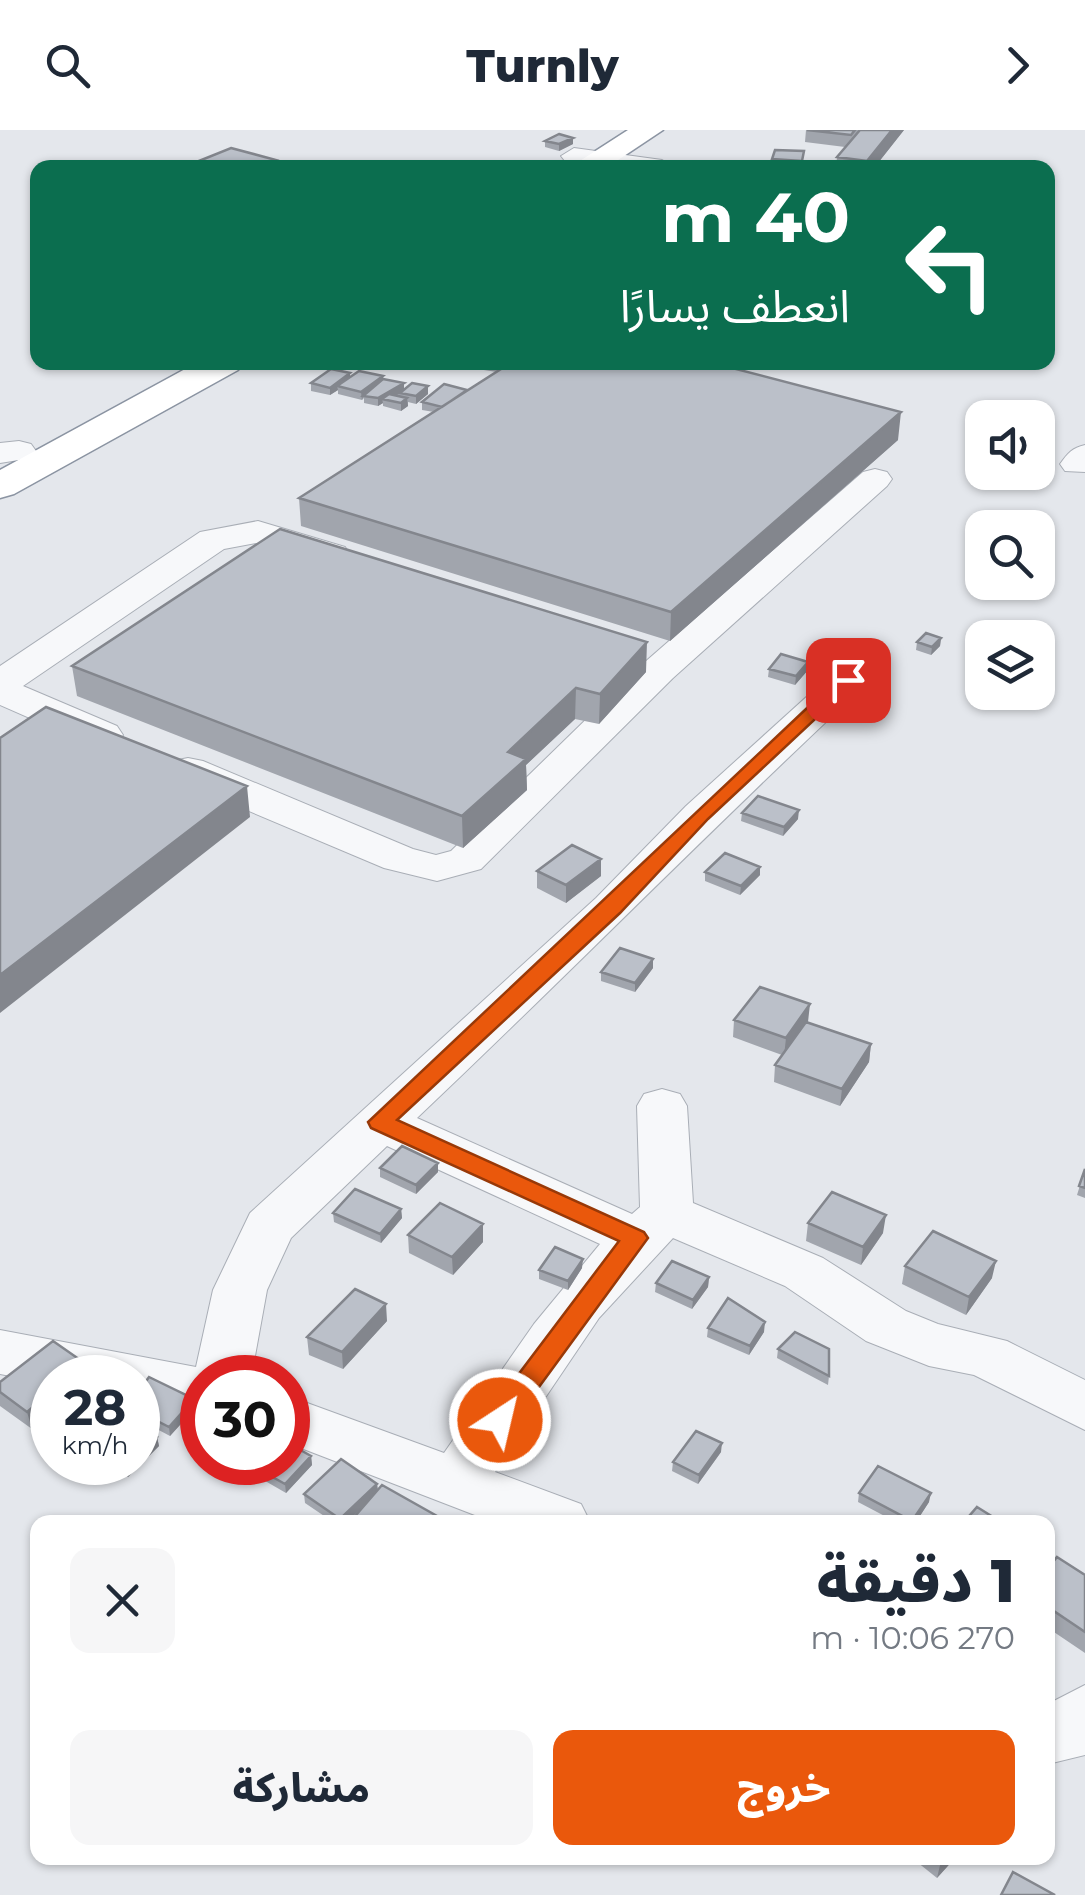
<!DOCTYPE html>
<html lang="ar">
<head>
<meta charset="utf-8">
<style>
  body { margin:0; font-family:Montserrat,"Noto Sans Arabic",sans-serif; background:#f6f6f7; color:#1f2937; direction:rtl; height:100vh; display:flex; flex-direction:column; font-size:38px; white-space:nowrap }
  * { box-sizing:border-box; margin:0 }
  p { font-size:32px; color:#747a83 }
  .icon { flex:none; width:55px; height:55px; fill:none; stroke:currentColor; stroke-width:2; stroke-linecap:round; stroke-linejoin:round }
  .map { position:relative; flex:1; overflow:hidden; direction:ltr }
  .panel { position:absolute; left:30px; top:1385px; width:1025px; height:350px; display:flex; flex-direction:column; background:#fff; border-radius:20px; box-shadow:0 2px 8px #0004; direction:rtl }
  .panel>* { flex:none }
  .guide { position:absolute; left:30px; top:30px; width:1025px; height:210px; border-radius:20px; box-shadow:0 2px 8px #0004; direction:rtl; background:#0b6e4f; color:#fff; overflow:hidden }
  .controls { position:absolute; left:965px; top:270px; display:grid; gap:20px }
  .controls a { display:grid; place-items:center; width:90px; height:90px; border-radius:20px; background:#fff; box-shadow:0 2px 8px #0004; font-size:50px }
  .speed { position:absolute; left:30px; top:1225px; display:flex; gap:20px; font-size:50px; font-weight:700; text-align:center }
  .speed>* { display:grid; place-content:center; width:130px; height:130px; border-radius:50%; background:#fff; box-shadow:0 2px 8px #0004; line-height:1 }
  .speed small { font-size:25px; font-weight:400 }
  .speed .limit { border:15px solid #d22; background:#fff; color:#111 }
  .pin { position:absolute; display:grid; place-items:center; width:85px; height:85px; color:#fff; margin:-42px; border-radius:20px; box-shadow:0 5px 15px #0006 }
  .me { position:absolute; width:110px; margin:-55px; rotate:35deg; stroke-linejoin:round; filter:drop-shadow(0 0 8px #0008) }
  .turn { display:flex; align-items:center; gap:35px; height:210px; padding:0 40px; font-size:45px }
  .turn .icon { width:130px; height:130px; stroke-width:2.5 }
  .turn b { display:block; font-size:70px; line-height:85px }
  .round { display:grid; place-items:center; flex:none; width:105px; height:105px; border-radius:20px; background:#f6f6f7 }
  .head { display:flex; align-items:center; justify-content:space-between; height:170px; padding:0 40px }
  h1 { font-size:60px; font-weight:800; line-height:75px }
  .primary-button { display:flex; gap:20px; margin-top:auto; padding:20px 40px }
  .primary-button a { flex:1; height:115px; border-radius:20px; background:#ea580c; color:#fff; font-size:40px; font-weight:800; line-height:115px; text-align:center }
  .primary-button a+a { background:#f6f6f7; color:#1f2937 }
  header { display:flex; justify-content:space-between; align-items:center; height:130px; padding:0 40px; background:#fff; font-size:45px; font-weight:800 }
  .map>svg:first-child { display:block }
</style>
</head>
<body>
<header><svg class="icon" aria-label="forward" viewBox="0 0 24 24"><path d="M9 5l7 7-7 7"/></svg>Turnly<svg class="icon" aria-label="search" viewBox="0 0 24 24"><circle cx="10" cy="10" r="6"/><path d="M15 15l6 6"/></svg></header>
<div class="map">
<svg width="1085" height="1765" viewBox="0 0 1085 1765">
  <rect width="100%" height="100%" fill="#e4e7ec"/>
  <g fill="none" stroke-linecap="round" stroke-linejoin="round">
    <g stroke="#a9aeb6" stroke-width="2">
      <path id="minor" d="M 574,18 L 662,30 L 675,38 L 602,38 L 565,31 L 561,26 Z
        M 19,311 L 31,314 L 36,321 L 31,328 L 0,333 L 0,313 Z
        M 1085,315 L 1085,342 L 1065,341 L 1060,334 C 1068,323 1072,318 1085,315 Z
        M 875,339 L 887,342 L 892,349 L 887,356 L 673,548 L 481,739 L 437,751 L 384,738 L 173,649 L 167,640 L 173,631 L 188,628 L 203,631 L 413,719 L 436,725 L 451,721 L 645,532 L 863,342 Z
        M 258,391 L 345,417 L 350,425 L 345,433 L 332,436 L 256,413 L 224,419 L 23,556 L 117,596 L 123,605 L 117,614 L 103,617 L 89,614 L 0,575 L 0,536 L 200,402 Z
        M 848,538 L 862,542 L 867,550 L 862,558 C 711,699 567,846 417,988 L 632,1084 L 640,1077 L 637,976 L 644,964 L 662,959 L 680,964 L 687,976 L 693,1073 L 823,1128 L 906,1181 L 938,1194 L 1007,1211 L 1085,1250 L 1085,1300 L 974,1245 L 929,1236 L 866,1211 L 785,1156 L 673,1108 L 599,1188 L 495,1342 L 581,1374 L 590,1392 L 493,1392 L 288,1313 L 288,1266 L 444,1323 L 534,1194 L 600,1114 L 387,1016 L 291,1108 L 267,1160 L 251,1248 L 202,1248 L 202,1283 L 138,1270 L 138,1248 L 52,1248 L 52,1254 L 0,1244 L 0,1200 L 196,1237 L 213,1160 L 250,1083 L 596,768 L 686,676 L 834,542 Z
        M 1085,1555 L 1085,1625 L 1048,1634 L 1048,1574 Z"/>
    </g>
    <g stroke="#8b94a2" stroke-width="3">
      <path id="highway" d="M 628,0 L 663,0 L 606,38 L 569,38 Z
        M 198,232 L 243,232 L 238,240 L 14,364 L 0,368 L 0,340 Z"/>
    </g>
    <use href="#minor" fill="#f7f8fa" fill-rule="evenodd"/>
    <use href="#highway" fill="#fff" fill-rule="evenodd"/>
  </g>
  <path fill="#a1a5ad" d="M 806,0 L 904,0 L 874,38 L 836,38 L 837,27 L 845,17 L 805,12 Z
    M 573,8 L 573,14 L 559,21 L 545,17 L 545,11 Z
    M 804,21 L 801,37 L 772,36 L 772,29 Z
    M 464,232 L 709,232 L 898,310 L 670,511 L 301,396 L 299,368 L 434,282 L 422,280 L 422,272 L 467,261 L 497,242 L 464,237 Z
    M 350,243 L 350,248 L 383,246 L 383,249 L 404,260 L 428,256 L 428,264 L 416,274 L 408,272 L 408,276 L 401,281 L 383,276 L 383,273 L 378,276 L 364,273 L 364,268 L 362,270 L 338,264 L 338,260 L 330,265 L 311,261 L 311,253 Z
    M 941,508 L 940,516 L 931,525 L 916,520 L 917,512 Z
    M 72,536 L 646,542 L 599,594 L 575,589 L 526,635 L 527,660 L 463,718 L 77,566 Z
    M 769,539 L 808,540 L 795,555 L 768,547 Z
    M 742,683 L 798,689 L 783,706 L 741,691 Z
    M 601,729 L 601,746 L 566,773 L 537,758 L 537,741 Z
    M 760,737 L 760,745 L 740,765 L 705,751 L 705,742 Z
    M 653,838 L 635,862 L 601,851 L 601,842 Z
    M 734,890 L 808,892 L 871,914 L 869,932 L 840,976 L 774,952 L 775,935 L 782,925 L 733,907 Z
    M 438,1033 L 438,1042 L 416,1064 L 380,1047 L 380,1038 Z
    M 1085,1039 L 1085,1068 L 1077,1065 Z
    M 401,1079 L 402,1088 L 381,1113 L 334,1092 L 333,1083 Z
    M 808,1093 L 883,1103 L 861,1135 L 806,1111 Z
    M 408,1105 L 483,1112 L 453,1145 L 409,1123 Z
    M 905,1136 L 992,1148 L 966,1185 L 902,1154 Z
    M 582,1138 L 568,1160 L 539,1149 L 539,1140 Z
    M 709,1147 L 708,1157 L 692,1179 L 655,1162 L 656,1153 Z
    M 387,1191 L 343,1239 L 309,1225 L 307,1207 Z
    M 708,1198 L 764,1202 L 749,1225 L 707,1207 Z
    M 778,1219 L 829,1246 L 828,1255 L 777,1228 Z
    M 52,1248 L 52,1282 L 32,1299 L 0,1276 L 0,1252 Z
    M 138,1252 L 140,1258 L 195,1278 L 202,1273 L 202,1298 L 193,1291 L 191,1283 L 170,1306 L 138,1289 Z
    M 157,1307 L 159,1316 L 128,1347 L 104,1332 L 138,1332 Z
    M 721,1322 L 698,1354 L 672,1341 L 673,1332 Z
    M 311,1326 L 312,1335 L 286,1363 L 253,1344 L 251,1335 Z
    M 377,1354 L 378,1360 L 347,1392 L 333,1392 L 305,1373 L 304,1364 Z
    M 859,1363 L 929,1372 L 916,1392 L 896,1392 L 858,1372 Z
    M 1048,1438 L 1085,1445 L 1085,1523 L 1048,1498 Z
    M 912,1728 L 955,1728 L 937,1748 Z"/>
  <path fill="#83868d" d="M 892,0 L 904,0 L 874,38 L 866,38 L 867,31 Z
    M 573,8 L 573,14 L 559,21 L 559,14 Z
    M 276,30 L 277,38 L 259,38 Z
    M 350,243 L 350,250 L 337,256 L 338,260 L 330,265 L 330,258 Z
    M 383,246 L 384,254 L 363,266 L 362,270 L 361,262 Z
    M 404,253 L 404,261 L 388,270 L 382,269 L 383,273 L 378,276 L 378,268 Z
    M 428,256 L 428,264 L 416,274 L 416,266 Z
    M 407,268 L 408,276 L 401,281 L 401,273 Z
    M 901,282 L 898,310 L 670,511 L 671,482 Z
    M 941,508 L 940,516 L 931,525 L 932,517 Z
    M 647,512 L 646,542 L 599,594 L 600,564 Z
    M 808,532 L 808,540 L 795,555 L 796,546 Z
    M 576,558 L 575,589 L 526,635 L 527,660 L 463,718 L 462,686 L 508,622 Z
    M 247,656 L 250,687 L 0,883 L 0,845 Z
    M 799,680 L 798,689 L 783,706 L 784,697 Z
    M 601,729 L 601,746 L 566,773 L 566,755 Z
    M 760,737 L 760,745 L 740,765 L 741,756 Z
    M 653,829 L 653,838 L 635,862 L 635,853 Z
    M 810,874 L 808,892 L 784,926 L 786,908 Z
    M 871,914 L 869,932 L 840,976 L 842,959 Z
    M 438,1033 L 438,1042 L 416,1064 L 416,1055 Z
    M 401,1079 L 402,1088 L 381,1113 L 380,1104 Z
    M 886,1085 L 883,1103 L 861,1135 L 863,1117 Z
    M 483,1094 L 483,1112 L 453,1145 L 452,1127 Z
    M 583,1129 L 582,1138 L 568,1160 L 568,1151 Z
    M 996,1131 L 992,1148 L 966,1185 L 969,1167 Z
    M 709,1147 L 708,1157 L 692,1179 L 693,1170 Z
    M 386,1174 L 387,1191 L 343,1239 L 342,1222 Z
    M 765,1192 L 764,1202 L 749,1225 L 750,1216 Z
    M 86,1234 L 88,1248 L 69,1248 Z
    M 52,1261 L 52,1282 L 32,1299 L 27,1282 Z
    M 194,1269 L 195,1278 L 170,1306 L 169,1297 Z
    M 157,1307 L 159,1316 L 128,1347 L 126,1338 L 132,1332 L 138,1332 L 138,1327 Z
    M 722,1313 L 721,1322 L 698,1354 L 699,1345 Z
    M 311,1326 L 312,1335 L 286,1363 L 285,1354 Z
    M 377,1354 L 378,1363 L 347,1392 L 340,1392 L 340,1389 Z
    M 931,1363 L 929,1372 L 916,1392 L 912,1392 Z
    M 944,1728 L 955,1728 L 937,1748 L 941,1731 Z"/>
  <path fill="#bbc0c9" stroke="#83868d" stroke-width="2.5" d="M 807,0 L 855,0 L 851,5 Z
    M 860,0 L 892,0 L 867,31 L 837,27 Z
    M 559,4 L 573,8 L 559,14 L 545,11 Z
    M 231,18 L 276,30 L 259,38 L 184,37 Z
    M 775,20 L 804,21 L 802,31 L 772,29 Z
    M 512,232 L 709,232 L 901,282 L 671,482 L 299,368 Z
    M 331,239 L 350,243 L 330,258 L 311,253 Z
    M 359,241 L 383,246 L 361,262 L 337,256 Z
    M 383,249 L 404,253 L 378,268 L 363,266 Z
    M 412,253 L 428,256 L 416,266 L 400,263 Z
    M 444,254 L 467,260 L 442,277 L 422,272 Z
    M 389,264 L 407,268 L 401,273 L 382,269 Z
    M 280,399 L 647,512 L 600,564 L 576,558 L 508,622 L 526,629 L 462,686 L 72,536 Z
    M 926,503 L 941,508 L 932,517 L 917,512 Z
    M 781,524 L 808,532 L 796,546 L 769,539 Z
    M 46,577 L 247,656 L 0,845 L 0,608 Z
    M 758,666 L 799,680 L 784,697 L 742,683 Z
    M 572,715 L 601,729 L 566,755 L 537,741 Z
    M 725,723 L 760,737 L 741,756 L 705,742 Z
    M 620,818 L 653,829 L 635,853 L 601,842 Z
    M 760,857 L 810,874 L 786,908 L 734,890 Z
    M 806,892 L 871,914 L 842,959 L 775,935 Z
    M 402,1016 L 438,1033 L 416,1055 L 380,1038 Z
    M 1085,1039 L 1085,1058 L 1079,1056 Z
    M 355,1059 L 401,1079 L 380,1104 L 333,1083 Z
    M 832,1062 L 886,1085 L 863,1117 L 808,1093 Z
    M 440,1073 L 483,1094 L 452,1127 L 408,1105 Z
    M 933,1101 L 996,1131 L 969,1167 L 905,1136 Z
    M 555,1117 L 583,1129 L 568,1151 L 539,1140 Z
    M 672,1131 L 709,1147 L 693,1170 L 656,1153 Z
    M 355,1159 L 386,1174 L 342,1222 L 307,1207 Z
    M 728,1168 L 765,1192 L 750,1216 L 708,1198 Z
    M 795,1202 L 829,1219 L 829,1246 L 778,1219 Z
    M 53,1211 L 86,1234 L 69,1248 L 52,1248 L 52,1261 L 27,1282 L 0,1262 L 0,1252 Z
    M 108,1235 L 130,1248 L 95,1248 Z
    M 149,1247 L 194,1269 L 169,1297 L 138,1281 L 138,1262 Z
    M 202,1273 L 202,1290 L 191,1282 Z
    M 138,1296 L 157,1307 L 138,1327 Z
    M 696,1301 L 722,1313 L 699,1345 L 673,1332 Z
    M 288,1313 L 311,1326 L 285,1354 L 251,1335 L 254,1332 L 288,1332 Z
    M 341,1329 L 377,1354 L 340,1389 L 304,1364 Z
    M 117,1332 L 132,1332 L 126,1338 Z
    M 878,1336 L 931,1363 L 912,1391 L 859,1363 Z
    M 382,1355 L 437,1386 L 431,1392 L 350,1392 Z
    M 977,1377 L 1001,1392 L 964,1392 Z
    M 1057,1427 L 1085,1445 L 1085,1502 L 1048,1477 L 1048,1438 Z
    M 1013,1742 L 1055,1765 L 1001,1765 Z"/>
  <path fill="#ea580c" stroke="#983908" stroke-width="2.5" d="M 841,546 L 857,550 L 708,689 L 620,783 L 397,990 L 644,1102 L 648,1108 L 509,1298 L 490,1298 L 486,1290 L 490,1282 L 619,1111 L 371,998 L 368,992 Z"/>
</svg>
<div class="controls">
<a><svg class="icon" aria-label="sound" viewBox="0 0 24 24"><path d="M4 9h4l5-4v14l-5-4H4zM17 9q2 3 0 6"/></svg></a>
<a><svg class="icon" aria-label="search" viewBox="0 0 24 24"><circle cx="10" cy="10" r="6"/><path d="M15 15l6 6"/></svg></a>
<a><svg class="icon" aria-label="layers" viewBox="0 0 24 24"><path d="M12 4l9 5-9 5-9-5zM3 14l9 5 9-5"/></svg></a>
</div>
<div class="speed"><div>28<small>km/h</small></div><div class="limit">30</div></div>
<div class="pin" style="left:848px;top:550px;background:#d93025"><svg class="icon" aria-label="arrive" viewBox="0 0 24 24"><path d="M6 21V4h12l-3 4 3 4H6"/></svg></div>
<svg class="me" style="left:500px;top:1290px" viewBox="-20 -20 40 40"><circle r="17" fill="#ea580c" stroke="#fff" stroke-width="3"/><path d="M0-11L8 9 0 5-8 9z" fill="#fff"/></svg>
<div class="guide">
<div class="turn"><svg class="icon" aria-label="left" viewBox="0 0 24 24"><path d="M17 20v-9H6M10 6l-5 5 5 5"/></svg><div><b>40 m</b>انعطف يسارًا</div></div>
</div>
<section class="panel">
<div class="head"><div><h1>1 دقيقة</h1><p>270 m · 10:06</p></div><a class="round"><svg class="icon" aria-label="close" viewBox="0 0 24 24"><path d="M6 6l12 12M18 6L6 18"/></svg></a></div>
<div class="primary-button"><a>خروج</a><a>مشاركة</a></div>
</section>
</div>
</body>
</html>
